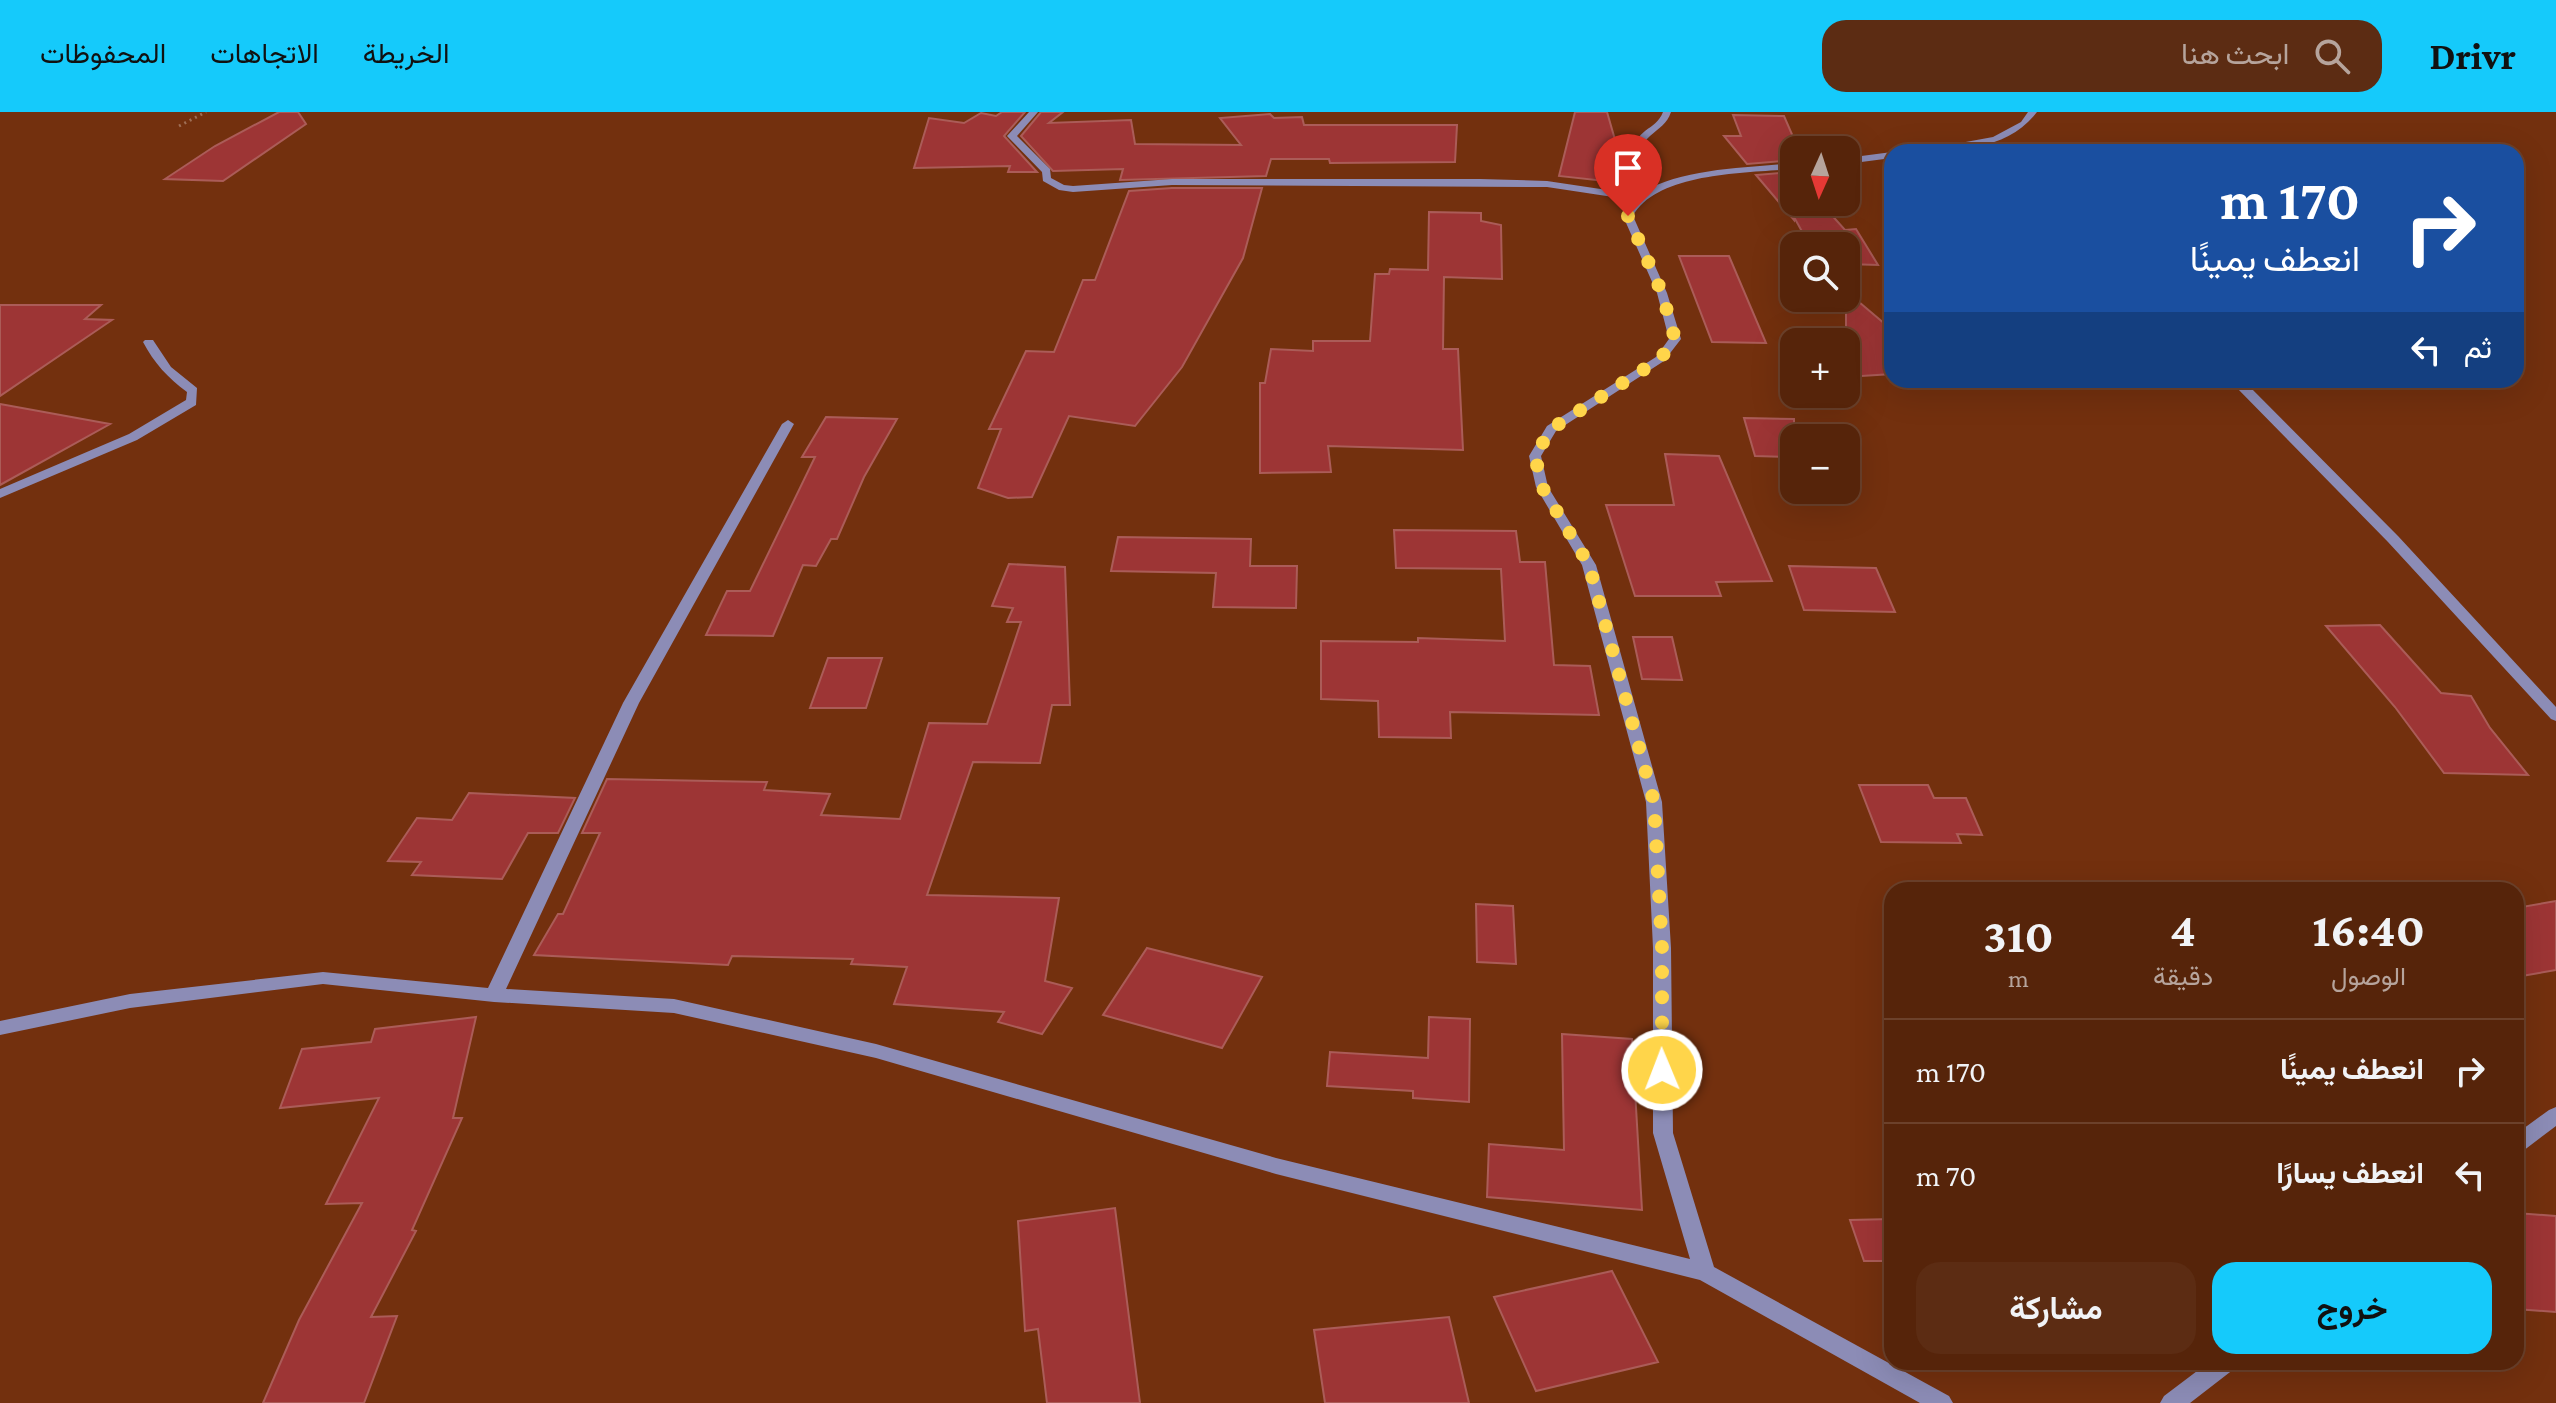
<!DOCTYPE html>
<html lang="ar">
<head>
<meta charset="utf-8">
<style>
  body { margin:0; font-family:"Crimson Pro",Vazirmatn,serif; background:#5c2c13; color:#f1f3f6; direction:rtl; height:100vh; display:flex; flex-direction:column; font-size:30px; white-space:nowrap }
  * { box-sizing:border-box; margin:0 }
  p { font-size:26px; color:#b6a49c }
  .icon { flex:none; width:44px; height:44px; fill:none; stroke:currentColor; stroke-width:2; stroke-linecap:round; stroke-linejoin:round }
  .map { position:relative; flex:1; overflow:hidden; direction:ltr }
  .details { position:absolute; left:1884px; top:770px; width:640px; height:488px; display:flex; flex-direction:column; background:#56240a; border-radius:24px; box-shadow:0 8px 32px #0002,0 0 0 2px #6c412b; direction:rtl }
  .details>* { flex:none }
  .top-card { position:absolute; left:1884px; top:32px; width:640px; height:244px; border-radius:24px; box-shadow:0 8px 32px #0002,0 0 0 2px #6c412b; direction:rtl; background:#1a4fa0; color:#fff; overflow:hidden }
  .needle { width:52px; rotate:183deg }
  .tools { position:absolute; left:1780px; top:24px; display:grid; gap:16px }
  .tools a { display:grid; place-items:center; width:80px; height:80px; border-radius:16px; background:#56240a; box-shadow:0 8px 32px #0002,0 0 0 2px #6c412b; font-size:40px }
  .pin { position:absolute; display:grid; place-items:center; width:68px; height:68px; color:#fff; margin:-82px -34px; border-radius:50% 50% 50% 0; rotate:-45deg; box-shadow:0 0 8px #0007 }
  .pin .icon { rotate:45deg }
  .me { position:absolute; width:88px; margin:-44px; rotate:359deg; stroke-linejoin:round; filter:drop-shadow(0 0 6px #0008) }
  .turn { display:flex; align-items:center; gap:28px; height:168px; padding:0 32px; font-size:36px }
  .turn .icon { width:104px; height:104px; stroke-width:2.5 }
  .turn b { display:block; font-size:56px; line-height:68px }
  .then { display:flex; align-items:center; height:76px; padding:0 32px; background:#0003; gap:16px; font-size:30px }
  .eta { display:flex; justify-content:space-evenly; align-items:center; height:136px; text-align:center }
  .eta b { font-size:48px; font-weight:700; line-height:56px }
  .primary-button { display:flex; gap:16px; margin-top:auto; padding:16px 32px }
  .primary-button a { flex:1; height:92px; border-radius:24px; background:#15cafb; color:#111; font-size:32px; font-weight:700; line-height:92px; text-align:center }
  .primary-button a+a { background:#5c2c13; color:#f1f3f6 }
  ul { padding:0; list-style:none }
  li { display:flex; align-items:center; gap:24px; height:104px; padding:0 32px; border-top:2px solid #6c412b }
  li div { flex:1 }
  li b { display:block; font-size:30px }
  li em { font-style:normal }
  header { display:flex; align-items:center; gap:48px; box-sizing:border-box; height:112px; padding:0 40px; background:#15cafb; color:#111 }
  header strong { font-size:38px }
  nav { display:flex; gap:44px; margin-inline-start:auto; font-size:28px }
  .search { width:560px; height:72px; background:#5c2c13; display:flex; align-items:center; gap:20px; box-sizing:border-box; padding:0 28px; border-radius:24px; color:#b6a49c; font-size:30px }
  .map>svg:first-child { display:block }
</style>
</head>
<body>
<header>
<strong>Drivr</strong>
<div class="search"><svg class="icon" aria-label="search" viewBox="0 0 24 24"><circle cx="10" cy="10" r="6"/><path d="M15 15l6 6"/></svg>ابحث هنا</div>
<nav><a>الخريطة</a><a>الاتجاهات</a><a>المحفوظات</a></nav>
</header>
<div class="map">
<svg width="2556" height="1291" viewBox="0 0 2556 1291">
  <rect width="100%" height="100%" fill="#73300e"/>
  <path fill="#9d3535" stroke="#ab5c58" stroke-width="2" d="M 279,0 L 298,0 L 306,12 L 223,69 L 165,67 L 215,34 Z
    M 1002,0 L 1025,0 L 1004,24 L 1037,60 L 1008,60 L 1010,54 L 914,56 L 929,6 L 964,11 L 981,1 L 996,4 Z
    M 1041,0 L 1063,0 L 1049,11 L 1131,8 L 1135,32 L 1241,33 L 1220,6 L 1270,2 L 1274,6 L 1302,5 L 1304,13 L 1457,13 L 1455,50 L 1330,51 L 1329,47 L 1271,47 L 1266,64 L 1120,68 L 1123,57 L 1053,59 L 1021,24 Z
    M 1575,0 L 1607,0 L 1622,52 L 1614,70 L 1559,64 Z
    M 1733,3 L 1784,4 L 1794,27 L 1794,48 L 1747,52 L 1724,24 L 1741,24 Z
    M 1794,60 L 1794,90 L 1820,90 L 1845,118 L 1856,117 L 1878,153 L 1846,152 L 1846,134 L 1810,134 L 1794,105 L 1794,108 L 1756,63 Z
    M 1172,76 L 1262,76 L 1243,146 L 1182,255 L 1135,314 L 1069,304 L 1032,385 L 1008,386 L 978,376 L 1001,317 L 989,317 L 1026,239 L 1054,240 L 1083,168 L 1095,168 L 1129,79 Z
    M 1429,100 L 1481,101 L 1481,109 L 1501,113 L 1502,167 L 1444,165 L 1443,237 L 1458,237 L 1463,338 L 1328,334 L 1331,360 L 1260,361 L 1260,271 L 1265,271 L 1271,237 L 1313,239 L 1313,229 L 1370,229 L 1375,162 L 1389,162 L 1390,157 L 1428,158 Z
    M 1679,144 L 1729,144 L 1766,231 L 1712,230 Z
    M 1846,179 L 1892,218 L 1892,262 L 1846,265 Z
    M 0,193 L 101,193 L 85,207 L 112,208 L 0,284 Z
    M 0,292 L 110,312 L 0,373 Z
    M 826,305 L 897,307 L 864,365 L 837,427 L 831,427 L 816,454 L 803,453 L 773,524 L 706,523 L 727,479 L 750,479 L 815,345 L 802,345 Z
    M 1744,306 L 1794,307 L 1794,345 L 1755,344 Z
    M 1665,342 L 1719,344 L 1772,469 L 1716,470 L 1721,484 L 1635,484 L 1606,393 L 1674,393 Z
    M 1394,418 L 1516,419 L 1520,450 L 1545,450 L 1554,553 L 1590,554 L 1599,603 L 1450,600 L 1451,626 L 1379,625 L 1378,589 L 1321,587 L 1321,529 L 1418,530 L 1418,526 L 1505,529 L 1501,457 L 1396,456 Z
    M 1118,425 L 1251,427 L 1250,454 L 1297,454 L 1296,496 L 1213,495 L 1216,461 L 1111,459 Z
    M 1009,452 L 1065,455 L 1070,593 L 1052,593 L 1040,651 L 973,650 L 927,783 L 1059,786 L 1045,869 L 1072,876 L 1042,922 L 998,910 L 1004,900 L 894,892 L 907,855 L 851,852 L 853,847 L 732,844 L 728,853 L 534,843 L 558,802 L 563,802 L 600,721 L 582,721 L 607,667 L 767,670 L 764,678 L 830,682 L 821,703 L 900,707 L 929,611 L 987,612 L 1021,510 L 1007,510 L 1013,496 L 992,494 Z
    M 1789,454 L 1876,456 L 1895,500 L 1804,498 Z
    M 2380,513 L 2441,581 L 2471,584 L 2490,616 L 2528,663 L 2444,661 L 2395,595 L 2326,514 Z
    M 1633,525 L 1672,525 L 1682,568 L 1642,567 Z
    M 828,546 L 882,546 L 866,596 L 810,596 Z
    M 1859,673 L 1928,673 L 1934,686 L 1966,686 L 1982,723 L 1957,722 L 1961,731 L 1881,730 Z
    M 469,681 L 575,686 L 558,721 L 528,721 L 502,767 L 412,763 L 421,750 L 388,749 L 417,706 L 452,708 Z
    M 2556,789 L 2556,858 L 2516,865 L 2516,796 Z
    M 1476,792 L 1513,794 L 1516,852 L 1477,850 Z
    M 1147,836 L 1262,865 L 1222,936 L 1103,903 Z
    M 476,905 L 453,1006 L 462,1006 L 412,1118 L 416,1119 L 371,1205 L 397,1204 L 364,1291 L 263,1291 L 299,1208 L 362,1091 L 326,1092 L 379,986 L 280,996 L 302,937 L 371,930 L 375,917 Z
    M 1429,905 L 1470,907 L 1469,990 L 1413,986 L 1413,979 L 1327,974 L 1330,940 L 1428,946 Z
    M 1562,922 L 1632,927 L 1642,1098 L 1487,1085 L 1489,1032 L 1564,1038 Z
    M 1115,1096 L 1140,1291 L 1047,1291 L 1038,1217 L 1025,1219 L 1018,1109 Z
    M 2516,1101 L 2556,1104 L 2556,1200 L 2516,1197 Z
    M 1892,1107 L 1892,1149 L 1864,1149 L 1850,1108 Z
    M 1612,1159 L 1658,1250 L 1536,1279 L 1494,1185 Z
    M 1449,1205 L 1469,1291 L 1325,1291 L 1314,1218 Z"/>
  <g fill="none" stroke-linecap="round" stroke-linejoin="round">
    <path stroke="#9e6e55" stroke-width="3" stroke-dasharray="2 4" stroke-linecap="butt" d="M 179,14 L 206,0"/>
    <path fill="#8c8cb6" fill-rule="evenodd" d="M 1029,0 L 1038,0 L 1017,24 L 1050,57 L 1051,66 L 1064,73 L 1073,74 L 1172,67 L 1480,67 L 1547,69 L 1634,82 C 1630,60 1625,35 1645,19 C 1653,13 1659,10 1663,0 L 1671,0 C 1667,12 1659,16 1650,24 C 1634,38 1640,62 1643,80 C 1683,56 1748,56 1794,51 L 1794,57 C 1748,61 1657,60 1633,104 L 1667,181 L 1681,227 L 1664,249 L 1556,319 L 1541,344 L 1548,375 L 1596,453 L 1662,690 L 1671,836 L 1673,1021 L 1714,1155 L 1949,1284 L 1953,1291 L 1920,1291 L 1700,1168 L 1276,1062 L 876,946 L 674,901 L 494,890 L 323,872 L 130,896 L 0,923 L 0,909 L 130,882 L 323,860 L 488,876 L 623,591 L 782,312 L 788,308 L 794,312 L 639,591 L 506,877 L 674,887 L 876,932 L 1276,1046 L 1690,1147 L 1653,1021 L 1653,836 L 1646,690 L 1582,453 L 1536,375 L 1529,344 L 1547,314 L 1656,245 L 1669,227 L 1657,181 L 1623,104 L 1633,88 L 1547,75 L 1172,73 L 1073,80 L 1059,78 L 1043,69 L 1042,60 L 1007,24 Z
      M 2028,0 L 2037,0 C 2008,38 1956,40 1911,40 L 1993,25 L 2021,10 Z
      M 1892,40 L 1892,46 L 1846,52 L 1846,46 Z
      M 145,228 L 153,228 L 171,255 L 197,276 L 196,293 L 137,328 L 0,386 L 0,377 L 129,322 L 186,288 L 187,280 C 168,266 154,251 143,230 Z
      M 2235,268 L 2243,268 L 2398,424 L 2556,595 L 2556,609 L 2551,607 L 2388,430 L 2235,274 Z
      M 2556,995 L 2556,1014 L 2523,1039 L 2516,1041 L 2516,1022 L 2549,998 Z
      M 2209,1250 L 2237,1250 L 2234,1257 L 2190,1291 L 2160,1291 L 2164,1284 Z"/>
  </g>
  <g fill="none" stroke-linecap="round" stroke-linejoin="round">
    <path stroke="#ffd54a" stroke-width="14" stroke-dasharray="0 25.2" d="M 1628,104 L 1662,181 L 1675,227 L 1660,247 L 1551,317 L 1535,344 L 1542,375 L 1589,453 L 1654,690 L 1662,836 L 1662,958"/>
  </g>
</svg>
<div class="tools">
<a><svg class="needle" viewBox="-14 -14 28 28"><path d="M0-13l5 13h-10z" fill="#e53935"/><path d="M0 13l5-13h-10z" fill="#b6a49c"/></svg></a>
<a><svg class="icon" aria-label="search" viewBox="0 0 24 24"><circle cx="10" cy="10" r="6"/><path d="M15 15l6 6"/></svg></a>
<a>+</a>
<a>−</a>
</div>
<div class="pin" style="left:1628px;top:104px;background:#d93025"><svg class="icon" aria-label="arrive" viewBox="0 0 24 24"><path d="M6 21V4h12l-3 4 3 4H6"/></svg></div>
<svg class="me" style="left:1662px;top:958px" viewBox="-20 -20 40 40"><circle r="17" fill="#ffd54a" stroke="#fff" stroke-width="3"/><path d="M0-11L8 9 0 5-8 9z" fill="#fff"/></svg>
<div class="top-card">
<div class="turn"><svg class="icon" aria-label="right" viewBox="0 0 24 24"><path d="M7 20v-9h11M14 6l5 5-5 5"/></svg><div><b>170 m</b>انعطف يمينًا</div></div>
<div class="then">ثم<svg class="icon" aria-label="left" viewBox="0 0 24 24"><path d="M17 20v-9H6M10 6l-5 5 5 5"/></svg></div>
</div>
<section class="details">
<div class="eta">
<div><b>16:40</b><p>الوصول</p></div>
<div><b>4</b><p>دقيقة</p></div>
<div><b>310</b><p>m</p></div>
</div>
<ul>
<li><svg class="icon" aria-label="right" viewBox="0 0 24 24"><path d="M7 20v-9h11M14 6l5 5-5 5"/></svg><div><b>انعطف يمينًا</b></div><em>170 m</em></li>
<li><svg class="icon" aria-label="left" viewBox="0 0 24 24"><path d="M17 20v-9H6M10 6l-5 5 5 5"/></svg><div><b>انعطف يسارًا</b></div><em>70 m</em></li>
</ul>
<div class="primary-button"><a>خروج</a><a>مشاركة</a></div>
</section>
</div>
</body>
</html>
